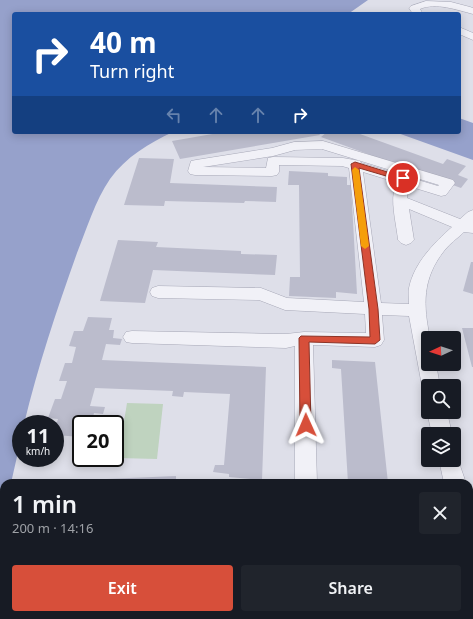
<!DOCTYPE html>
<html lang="en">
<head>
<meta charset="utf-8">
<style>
  body { margin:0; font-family:"Noto Sans",sans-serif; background:#20242c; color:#f1f3f6; height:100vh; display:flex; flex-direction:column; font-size:15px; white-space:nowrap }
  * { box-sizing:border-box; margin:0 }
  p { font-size:13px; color:#9ea1a6 }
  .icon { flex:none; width:22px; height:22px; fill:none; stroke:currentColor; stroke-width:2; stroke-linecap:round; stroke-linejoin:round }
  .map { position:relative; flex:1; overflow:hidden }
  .side { position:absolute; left:0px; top:479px; width:473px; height:140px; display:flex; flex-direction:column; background:#171b24; border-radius:12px 12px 0 0; box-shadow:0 2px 10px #0003 }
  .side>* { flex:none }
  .guide { position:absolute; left:12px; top:12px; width:449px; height:122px; border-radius:4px; box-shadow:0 2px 10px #0003; background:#1a4fa0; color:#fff; overflow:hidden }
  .needle { width:26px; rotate:267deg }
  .buttons { position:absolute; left:421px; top:331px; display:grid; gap:8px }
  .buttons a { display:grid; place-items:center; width:40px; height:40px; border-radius:4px; background:#171b24; box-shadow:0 2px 10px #0003; font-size:20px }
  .speed { position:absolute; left:12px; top:415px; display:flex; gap:8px; font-size:20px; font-weight:700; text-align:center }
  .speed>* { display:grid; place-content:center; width:52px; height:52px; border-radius:50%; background:#171b24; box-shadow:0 2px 10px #0003; line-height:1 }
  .speed small { font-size:10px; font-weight:400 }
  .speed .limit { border:2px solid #111; border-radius:6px; background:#fff; color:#111 }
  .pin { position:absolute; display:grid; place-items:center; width:34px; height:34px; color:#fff; margin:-17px; border:2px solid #fff; border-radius:50%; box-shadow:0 1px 4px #0007 }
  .me { position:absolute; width:44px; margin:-22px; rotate:359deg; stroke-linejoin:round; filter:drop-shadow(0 0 3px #0008) }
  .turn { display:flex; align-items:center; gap:14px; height:84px; padding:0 12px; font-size:18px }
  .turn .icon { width:52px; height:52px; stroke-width:2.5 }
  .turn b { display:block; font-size:28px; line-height:34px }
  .lanes { display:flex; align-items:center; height:38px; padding:0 12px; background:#0003; justify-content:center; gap:20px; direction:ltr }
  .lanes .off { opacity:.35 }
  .round { display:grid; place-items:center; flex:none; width:42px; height:42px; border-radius:4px; background:#20242c }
  .summary { display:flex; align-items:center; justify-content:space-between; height:68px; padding:0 12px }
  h1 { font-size:24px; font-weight:600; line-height:30px }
  .action { display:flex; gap:8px; margin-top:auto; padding:8px 12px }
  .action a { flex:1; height:46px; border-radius:4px; background:#d74f3a; color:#fff; font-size:16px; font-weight:600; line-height:46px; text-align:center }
  .action a+a { background:#20242c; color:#f1f3f6 }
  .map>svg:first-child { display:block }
</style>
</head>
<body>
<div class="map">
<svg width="473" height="619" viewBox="0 0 473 619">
  <rect width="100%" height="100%" fill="#dedfe9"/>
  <path fill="#bfd3bf" d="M 127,403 L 163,404 L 157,459 L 118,458 Z"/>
  <path fill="#96a1cb" d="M 0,0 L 368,0 L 348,14 L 14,14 L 14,132 L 173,132 C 149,143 126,157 110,179 C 95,201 87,228 77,253 C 57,309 38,366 24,424 L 21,424 L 21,439 L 11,483 L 4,483 L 4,515 L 0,538 Z
    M 459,118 L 473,123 L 473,160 L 395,132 L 459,132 Z"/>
  <path fill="#bbbccc" d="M 224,132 L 318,132 L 320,135 L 180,159 L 172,141 Z
    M 327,132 L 362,132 L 360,134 L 443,164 L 447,159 L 466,166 L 458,175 L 468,179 L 461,188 L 321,137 Z
    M 139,158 L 174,159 L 170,183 L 277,187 L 276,202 L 245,201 L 244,203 L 165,201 L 164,206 L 124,205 Z
    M 289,171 L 328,173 L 328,176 L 347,177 L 347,185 L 351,185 L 357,294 L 336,292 L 336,298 L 289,296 L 290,277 L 300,277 L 299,185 L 288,185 Z
    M 118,240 L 158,242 L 156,247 L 241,251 L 241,254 L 277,255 L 275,275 L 153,270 L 145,303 L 100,301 Z
    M 471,262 L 473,262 L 473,294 L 463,291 Z
    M 88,317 L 112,318 L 109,330 L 114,330 L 113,338 L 122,339 L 120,345 L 106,344 L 102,360 L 266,367 L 262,480 L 229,477 L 229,474 L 213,472 L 215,465 L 224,465 L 230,394 L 184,392 L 183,397 L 172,396 L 173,391 L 95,388 L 90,406 L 105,407 L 103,414 L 94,413 L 92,422 L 81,424 L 81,437 L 55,435 L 55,428 L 58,419 L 48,418 L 55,399 L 61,399 L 67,381 L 59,381 L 65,363 L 72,363 L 76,347 L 69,346 L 74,331 L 83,331 Z
    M 462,328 L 473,328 L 473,367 L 472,367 Z
    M 332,360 L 375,362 L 388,483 L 348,483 L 341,369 L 332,368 Z
    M 176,476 L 176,481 L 181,480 L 181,483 L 106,483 L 106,479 Z
    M 41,615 L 78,615 L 78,619 L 40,619 Z
    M 239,615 L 286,615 L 287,619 L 239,619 Z
    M 386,615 L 431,615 L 432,619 L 387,619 Z"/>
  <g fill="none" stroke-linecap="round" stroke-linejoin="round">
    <g stroke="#a7a8b7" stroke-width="1">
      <path id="minor" d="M 426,1 L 451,2 L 470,7 L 473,8 L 473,14 C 457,10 436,2 420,9 L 423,14 L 413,14 L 409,8 L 411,6 Z
        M 459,27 L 473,33 L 473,40 L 459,34 Z
        M 323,141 L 453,180 L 455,183 L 446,195 L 441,196 L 363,172 L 381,303 L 409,304 C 409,299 408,293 409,288 C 414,263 434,243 452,227 L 409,209 L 414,240 L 411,243 L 406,245 L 401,243 L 398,240 C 397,227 389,197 396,187 L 401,186 L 406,187 L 408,190 L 407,198 L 460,219 L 468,212 L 473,210 L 473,233 L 464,232 C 458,238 449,244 444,251 C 422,279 423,305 430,338 L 428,338 L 428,364 L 436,364 L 440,386 L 428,386 L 428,392 L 424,391 L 422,386 L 409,316 L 382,315 L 384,340 L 381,345 L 375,347 L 313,345 L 317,483 L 295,483 L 295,346 L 286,348 L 132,343 L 126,342 L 123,337 L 126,332 L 132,331 L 286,334 L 304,332 L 366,333 L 365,314 L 285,310 L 259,300 L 158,298 L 152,296 L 150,292 L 152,288 L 158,286 L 261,288 L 287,298 L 364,302 L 349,168 L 342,166 L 279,165 L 279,172 L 277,175 L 272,176 L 195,175 L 190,174 L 188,171 L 191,161 L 196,160 L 272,148 L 294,142 ZM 322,149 L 439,185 L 438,186 L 361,163 L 360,161 L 343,158 L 273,157 L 268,158 L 266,168 L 203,167 L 273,156 L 295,150 Z
        M 428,411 L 428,412 L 447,412 L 452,434 L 432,434 L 427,412 Z
        M 454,453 L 456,454 L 466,483 L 444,483 L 439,460 L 454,460 Z
        M 469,524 L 473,525 L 473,556 L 469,554 Z
        M 321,615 L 345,615 L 346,619 L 322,619 Z"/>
    </g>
    <use href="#minor" fill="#f1f1f7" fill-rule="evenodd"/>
  </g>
  <path fill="#d74f3a" stroke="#8c3326" d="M 355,162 L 407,178 L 403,181 L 359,168 L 378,309 L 380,340 L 375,344 L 309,342 L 311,425 L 309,428 L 306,429 L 302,428 L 300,425 L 299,338 L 301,336 L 370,337 L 369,309 L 351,164 Z"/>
  <path fill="#f59e0b" d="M 355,167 L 359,170 L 369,246 L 365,249 L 361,246 L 352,170 Z"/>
</svg>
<div class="buttons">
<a><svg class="needle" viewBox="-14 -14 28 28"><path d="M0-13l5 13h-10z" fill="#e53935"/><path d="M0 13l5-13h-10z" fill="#9ea1a6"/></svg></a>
<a><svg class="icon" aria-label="search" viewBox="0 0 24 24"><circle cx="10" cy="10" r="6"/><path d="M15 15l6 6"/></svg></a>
<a><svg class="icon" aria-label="layers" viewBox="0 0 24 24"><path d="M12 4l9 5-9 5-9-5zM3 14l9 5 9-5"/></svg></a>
</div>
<div class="speed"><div>11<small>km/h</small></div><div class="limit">20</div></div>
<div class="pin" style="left:403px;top:178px;background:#d93025"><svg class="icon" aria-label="arrive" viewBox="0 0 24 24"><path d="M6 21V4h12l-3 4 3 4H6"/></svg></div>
<svg class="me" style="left:306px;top:425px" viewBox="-20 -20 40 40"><path d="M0-17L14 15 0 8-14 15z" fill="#d74f3a" stroke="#fff" stroke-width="4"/></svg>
<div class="guide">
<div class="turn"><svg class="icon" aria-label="right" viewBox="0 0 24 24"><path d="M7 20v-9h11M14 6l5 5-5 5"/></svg><div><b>40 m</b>Turn right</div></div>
<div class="lanes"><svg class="icon off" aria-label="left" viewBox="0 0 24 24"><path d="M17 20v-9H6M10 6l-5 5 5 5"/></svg><svg class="icon off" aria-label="ahead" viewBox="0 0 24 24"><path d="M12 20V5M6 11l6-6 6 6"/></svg><svg class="icon off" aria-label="ahead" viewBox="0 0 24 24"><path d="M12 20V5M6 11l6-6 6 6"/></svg><svg class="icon" aria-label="right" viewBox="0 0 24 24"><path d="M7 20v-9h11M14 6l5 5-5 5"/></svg></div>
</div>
<section class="side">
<div class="summary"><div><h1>1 min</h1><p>200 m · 14:16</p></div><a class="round"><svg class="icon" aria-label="close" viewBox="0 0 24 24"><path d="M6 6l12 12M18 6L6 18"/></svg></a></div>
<div class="action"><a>Exit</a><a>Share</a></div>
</section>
</div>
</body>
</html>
